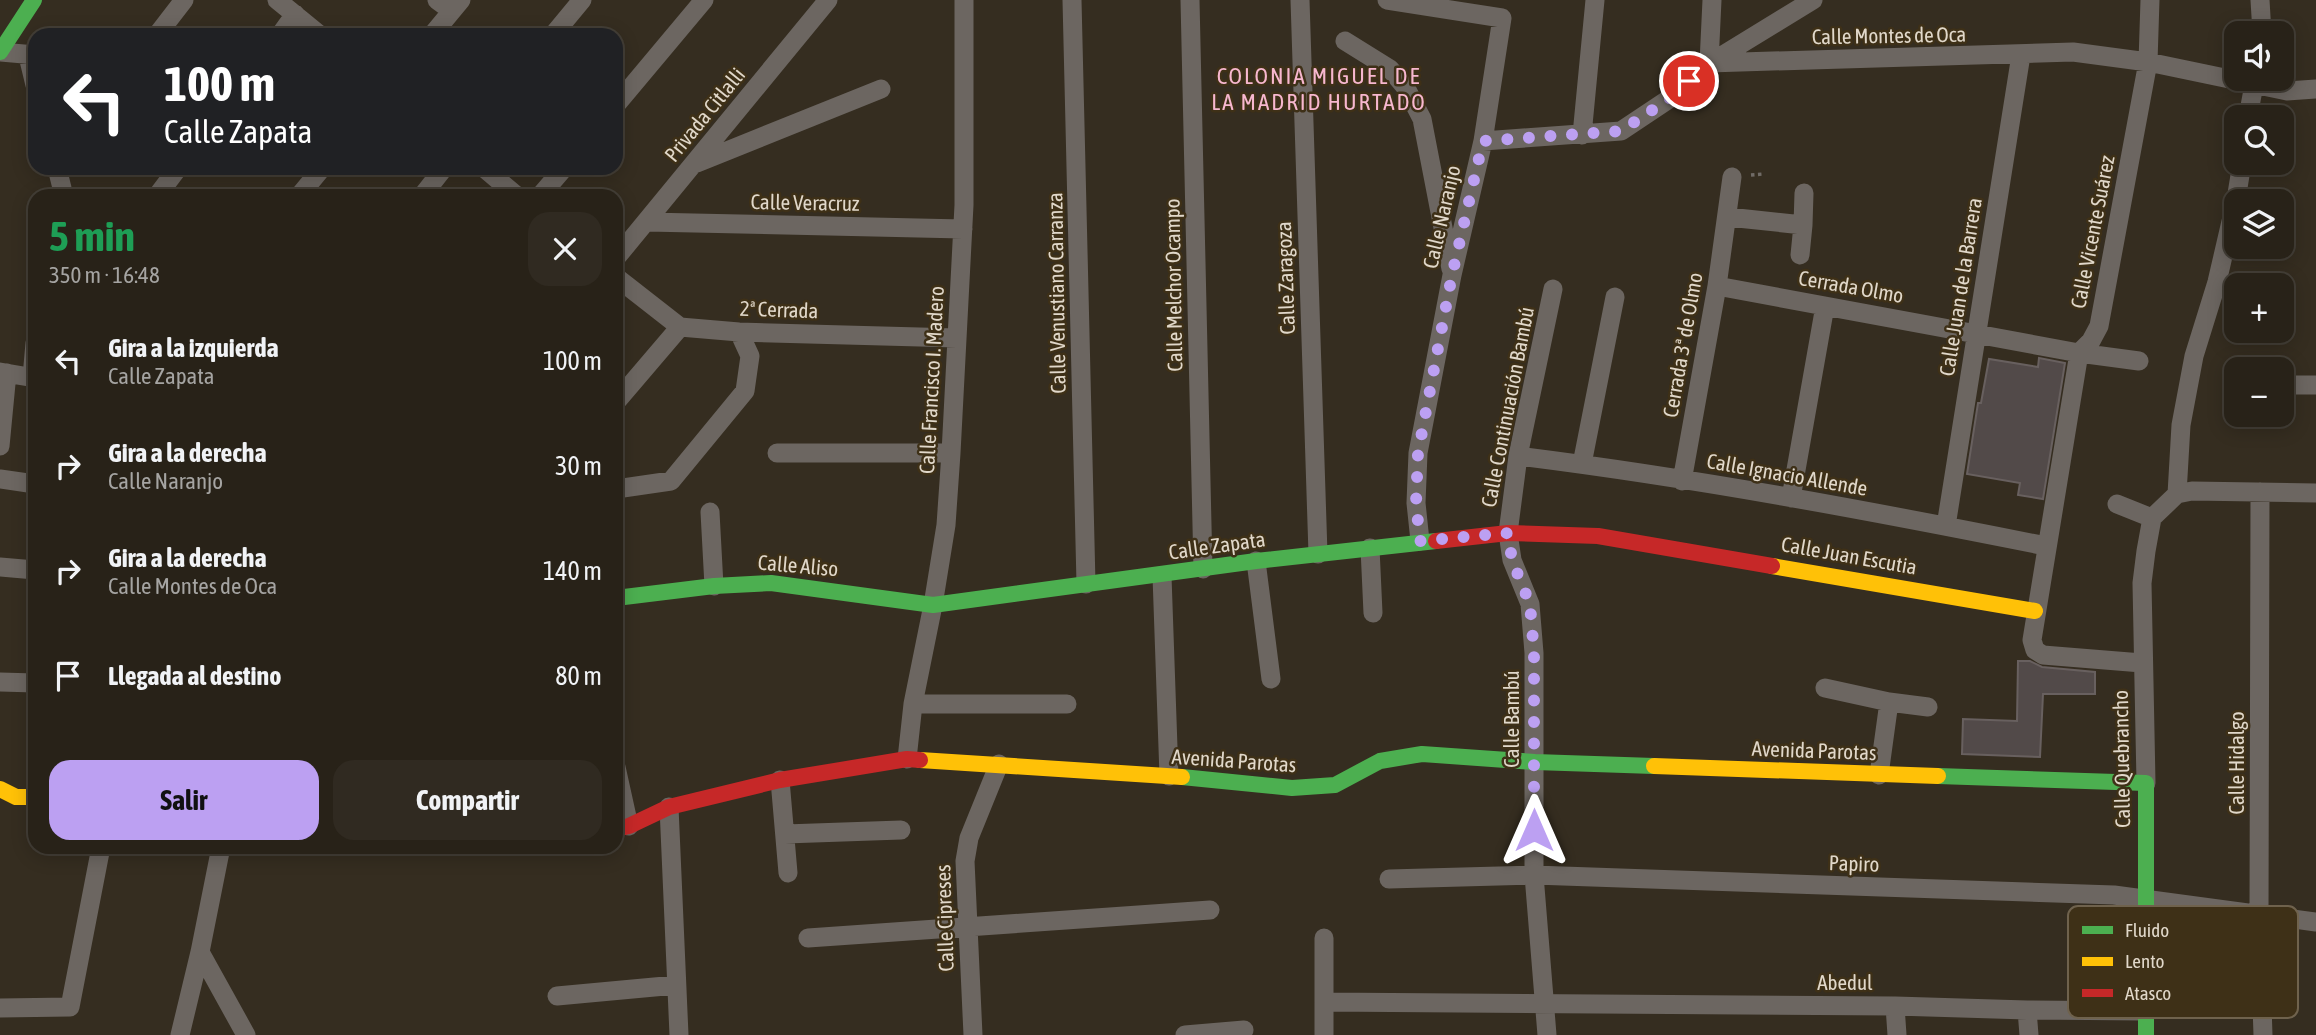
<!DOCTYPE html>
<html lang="es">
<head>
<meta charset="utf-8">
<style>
  body { margin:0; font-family:"Asap Condensed",sans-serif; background:#302a21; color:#f1f3f6; height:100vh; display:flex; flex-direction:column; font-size:26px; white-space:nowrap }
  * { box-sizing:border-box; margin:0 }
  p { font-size:23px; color:#a5a4a2 }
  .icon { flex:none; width:38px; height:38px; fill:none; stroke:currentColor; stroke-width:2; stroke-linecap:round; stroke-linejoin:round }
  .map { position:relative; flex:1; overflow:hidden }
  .sheet { position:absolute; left:28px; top:189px; width:595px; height:665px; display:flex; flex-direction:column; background:#282218; border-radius:21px; box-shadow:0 4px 18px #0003,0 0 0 2px #443f37 }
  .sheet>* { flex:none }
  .top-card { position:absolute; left:28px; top:28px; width:595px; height:147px; border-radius:21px; box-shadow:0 4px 18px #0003,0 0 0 2px #443f37; background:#202124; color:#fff; overflow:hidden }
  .controls { position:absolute; left:2224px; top:21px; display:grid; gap:14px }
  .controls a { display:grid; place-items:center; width:70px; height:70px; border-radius:14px; background:#282218; box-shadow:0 4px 18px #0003,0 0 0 2px #443f37; font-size:35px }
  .pin { position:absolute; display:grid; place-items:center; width:60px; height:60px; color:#fff; margin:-30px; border:4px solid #fff; border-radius:50%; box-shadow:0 2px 7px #0007 }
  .me { position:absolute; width:77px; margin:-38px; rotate:0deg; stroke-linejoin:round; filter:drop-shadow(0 0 5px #0008) }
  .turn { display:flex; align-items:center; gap:24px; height:147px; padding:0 21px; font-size:32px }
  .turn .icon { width:91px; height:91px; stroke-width:2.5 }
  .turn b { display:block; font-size:49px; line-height:60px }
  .round { display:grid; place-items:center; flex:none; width:74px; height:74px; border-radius:21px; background:#302a21 }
  .head { display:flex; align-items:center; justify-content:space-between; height:119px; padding:0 21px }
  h1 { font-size:42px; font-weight:700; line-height:52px; color:#1e9e55 }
  .primary-button { display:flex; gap:14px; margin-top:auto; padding:14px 21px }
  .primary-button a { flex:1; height:80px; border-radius:21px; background:#bca0f2; color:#111; font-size:28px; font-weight:700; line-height:80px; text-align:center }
  .primary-button a+a { background:#302a21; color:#f1f3f6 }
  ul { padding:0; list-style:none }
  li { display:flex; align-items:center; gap:21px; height:105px; padding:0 21px }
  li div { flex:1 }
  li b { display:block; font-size:26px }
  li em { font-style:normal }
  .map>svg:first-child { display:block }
</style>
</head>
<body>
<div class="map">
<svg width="2316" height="1035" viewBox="0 0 2316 1035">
  <rect width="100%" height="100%" fill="#352d20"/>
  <path fill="#524a49" stroke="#68605f" stroke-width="2" d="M 2039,358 L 2065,363 L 2043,499 L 2018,495 L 2020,483 L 1967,474 L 1978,403 L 1981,403 L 1989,359 L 2038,367 Z
    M 2018,661 L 2030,661 L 2042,667 L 2095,672 L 2095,694 L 2043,694 L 2040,757 L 1962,754 L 1963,719 L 2017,721 Z"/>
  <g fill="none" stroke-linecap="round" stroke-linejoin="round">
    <path stroke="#706b66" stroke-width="3.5" stroke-dasharray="3.5 3.5" stroke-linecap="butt" d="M 1751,175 L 1763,174"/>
    <path stroke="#6c6661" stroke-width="19" d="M 277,0 L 320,35
      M 437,0 L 452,11
      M 1072,0 L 1086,584
      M 1190,0 L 1203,569
      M 1300,0 L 1318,554
      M 1387,0 L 1502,18 L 1483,141 L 1452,275 L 1418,453 L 1416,503 L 1420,541
      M 2260,0 L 2262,33
      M 157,35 L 184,0
      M 280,35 L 295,14
      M 432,35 L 461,0
      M 553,35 L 582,0
      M 1345,41 L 1390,69 L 1406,88 L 1422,119 L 1451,269
      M 1,52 L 35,55
      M 28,56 L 35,85
      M 1709,63 L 1712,0
      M 1710,63 L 1813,0
      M 616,105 L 704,0
      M 2248,117 L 2255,79
      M 1582,135 L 1595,0
      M 1483,141 L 1621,131 L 1669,99 L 1709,63 L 2073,52 L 2148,62 L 2287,91 L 2316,89
      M 697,163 L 881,89
      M 57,168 L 62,188
      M 484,168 L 517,196
      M 157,196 L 178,168
      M 299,196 L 322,168
      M 422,196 L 444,168
      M 540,196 L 564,168
      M 1728,217 L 1803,225 L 1804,193
      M 647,222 L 963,229
      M 1800,255 L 1803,225
      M 616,258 L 828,0
      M 616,277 L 680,327 L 739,332 L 957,338
      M 1717,286 L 2079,353 L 2139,361
      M 0,372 L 35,378
      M 32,377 L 35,343
      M 2282,385 L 2316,385
      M 616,402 L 680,327
      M 0,446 L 7,373
      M 777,453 L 951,453
      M 1518,456 C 1695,478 1871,511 2046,546
      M 1582,464 L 1615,297
      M 0,479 L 35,484
      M 1682,481 L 1717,286 L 1732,177
      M 616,489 L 671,481 L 745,391 L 750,356 L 739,332
      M 2260,492 L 2259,915 L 2263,1035
      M 2177,494 L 2181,425 L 2194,356 L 2217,282 L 2236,200 L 2242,163
      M 1791,498 L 1825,306
      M 2117,504 L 2152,518
      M 710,512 L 714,586
      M 1946,526 L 2021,55
      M 1370,548 L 1373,613
      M 1256,561 L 1271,679
      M 0,567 L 35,570
      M 1162,576 L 1169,776
      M 2142,663 L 2043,655 L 2035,650 L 2032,640 L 2079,353 L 2091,341 L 2099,326 L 2148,62 L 2150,0
      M 0,682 L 35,683
      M 1825,688 L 1889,702 L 1879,775
      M 1889,702 L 1928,707
      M 913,704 L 1067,704
      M 907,759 L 913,704 L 933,605 L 946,525 L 951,453 L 964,205 L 964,0
      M 616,767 L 629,826
      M 780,780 L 788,873
      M 2146,783 L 2142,583 L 2146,551 L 2152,518 L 2177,494 L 2192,491 L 2316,493
      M 669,807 L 679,1035
      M 785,834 L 901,830
      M 1389,879 L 1534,875 L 2114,895 L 2316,922
      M 808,938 L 1210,910
      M 1324,938 L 1324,1035
      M 200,952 L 246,1035
      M 557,996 L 676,985
      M 1324,1002 L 1895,1006 L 2027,1010 L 2144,1011
      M 1895,1006 L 1897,1035
      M 0,1008 L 70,1007 L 101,847
      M 2027,1010 L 2029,1035
      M 180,1035 L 200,952 L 221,847
      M 973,1035 L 965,861 L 969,838 L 999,764
      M 1185,1035 L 1244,1030
      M 1547,1035 L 1534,875 L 1534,653 L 1530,604 L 1512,560 L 1508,533 L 1518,456 L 1553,289"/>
    <path stroke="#4caf50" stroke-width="16" d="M 0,52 L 34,0
      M 616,598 L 714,586 L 771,583 L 933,605 L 1256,561 L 1436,541
      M 1938,776 L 2146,783 L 2146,1035
      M 1182,777 L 1292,788 L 1335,785 L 1380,761 L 1422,754 L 1535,762 L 1654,766"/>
    <path stroke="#ffc107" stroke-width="16" d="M 1772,566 L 2035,611
      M 920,760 L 1182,777
      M 1654,766 L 1938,776
      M 0,789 L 16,797 L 35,797"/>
    <path stroke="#c62828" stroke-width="16" d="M 1436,541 L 1508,533 L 1598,536 L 1772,566
      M 616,829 L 629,826 L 669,807 L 780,780 L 907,759 L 920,760"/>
  </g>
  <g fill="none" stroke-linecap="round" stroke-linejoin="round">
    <path stroke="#bca0f2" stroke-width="12" stroke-dasharray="0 21.6" d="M 1534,830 L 1534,653 L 1530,604 L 1512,560 L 1508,533 L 1420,541 L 1416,503 L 1418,453 L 1452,275 L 1483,141 L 1621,131 L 1669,99 L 1689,81"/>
  </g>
  <g text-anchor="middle" stroke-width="5" stroke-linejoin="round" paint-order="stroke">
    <g font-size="21" fill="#e1d8ca" stroke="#3e3017">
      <text transform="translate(1889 36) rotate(-1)" y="7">Calle Montes de Oca</text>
      <text transform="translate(705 115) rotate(-51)" y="7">Privada Citlalli</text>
      <text transform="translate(805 203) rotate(1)" y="7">Calle Veracruz</text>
      <text transform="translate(1442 217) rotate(-77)" y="7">Calle Naranjo</text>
      <text transform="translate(2093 232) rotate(-79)" y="7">Calle Vicente Suárez</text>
      <text transform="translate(1286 278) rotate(-92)" y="7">Calle Zaragoza</text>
      <text transform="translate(1174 285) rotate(-91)" y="7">Calle Melchor Ocampo</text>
      <text transform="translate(1851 287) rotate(10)" y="7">Cerrada Olmo</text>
      <text transform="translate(1961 287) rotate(-81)" y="7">Calle Juan de la Barrera</text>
      <text transform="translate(1057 293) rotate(-91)" y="7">Calle Venustiano Carranza</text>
      <text transform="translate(779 310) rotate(2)" y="7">2ª Cerrada</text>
      <text transform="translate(1683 345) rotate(-80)" y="7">Cerrada 3ª de Olmo</text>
      <text transform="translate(932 380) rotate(-87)" y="7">Calle Francisco I. Madero</text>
      <text transform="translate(1508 407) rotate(-79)" y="7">Calle Continuación Bambú</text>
      <text transform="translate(1787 475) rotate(10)" y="7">Calle Ignacio Allende</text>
      <text transform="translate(1217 546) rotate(-8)" y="7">Calle Zapata</text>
      <text transform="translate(1849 556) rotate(10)" y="7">Calle Juan Escutia</text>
      <text transform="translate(798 566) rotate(5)" y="7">Calle Aliso</text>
      <text transform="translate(1512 719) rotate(-90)" y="7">Calle Bambú</text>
      <text transform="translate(1814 751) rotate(2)" y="7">Avenida Parotas</text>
      <text transform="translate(2122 759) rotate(-91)" y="7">Calle Quebrancho</text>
      <text transform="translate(1234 761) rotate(4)" y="7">Avenida Parotas</text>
      <text transform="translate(2237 763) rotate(-90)" y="7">Calle Hidalgo</text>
      <text transform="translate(1854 864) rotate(2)" y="7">Papiro</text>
      <text transform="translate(945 918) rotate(-92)" y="7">Calle Cipreses</text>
      <text x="1845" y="990">Abedul</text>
    </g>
    <g font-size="23" letter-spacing="2" fill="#f7b7cf" stroke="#3e3017">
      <text x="1319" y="84">COLONIA MIGUEL DE<tspan x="1319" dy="26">LA MADRID HURTADO</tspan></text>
    </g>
  </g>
  <rect x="2068" y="906" width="230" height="112" rx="10" fill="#3e3017" stroke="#6f624d" stroke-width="2"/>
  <rect x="2082" y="926" width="31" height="8" fill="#4caf50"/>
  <rect x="2082" y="957" width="31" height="9" fill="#ffc107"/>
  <rect x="2082" y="989" width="31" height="8" fill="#c62828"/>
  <g font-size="19" fill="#e1d8ca">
    <text x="2125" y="937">Fluido</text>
    <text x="2125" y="968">Lento</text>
    <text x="2125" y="1000">Atasco</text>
  </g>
</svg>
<div class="controls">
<a><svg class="icon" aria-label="sound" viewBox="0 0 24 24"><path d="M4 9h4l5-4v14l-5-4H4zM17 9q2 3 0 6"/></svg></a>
<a><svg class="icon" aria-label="search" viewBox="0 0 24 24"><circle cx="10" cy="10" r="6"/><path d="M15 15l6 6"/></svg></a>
<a><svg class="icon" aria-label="layers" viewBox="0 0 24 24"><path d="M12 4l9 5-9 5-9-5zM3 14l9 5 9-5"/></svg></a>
<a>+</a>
<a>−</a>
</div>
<div class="pin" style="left:1689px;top:81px;background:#d93025"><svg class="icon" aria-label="arrive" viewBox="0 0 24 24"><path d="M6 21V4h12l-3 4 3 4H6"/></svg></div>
<svg class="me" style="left:1534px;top:830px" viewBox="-20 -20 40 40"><path d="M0-17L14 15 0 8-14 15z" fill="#bca0f2" stroke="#fff" stroke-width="4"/></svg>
<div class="top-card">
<div class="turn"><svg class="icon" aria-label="left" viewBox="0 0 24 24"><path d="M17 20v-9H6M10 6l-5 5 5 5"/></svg><div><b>100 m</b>Calle Zapata</div></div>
</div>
<section class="sheet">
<div class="head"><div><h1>5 min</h1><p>350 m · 16:48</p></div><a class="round"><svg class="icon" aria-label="close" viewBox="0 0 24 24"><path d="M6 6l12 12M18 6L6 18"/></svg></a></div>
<ul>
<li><svg class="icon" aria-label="left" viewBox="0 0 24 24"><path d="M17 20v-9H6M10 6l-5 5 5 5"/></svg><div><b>Gira a la izquierda</b><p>Calle Zapata</p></div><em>100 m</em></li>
<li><svg class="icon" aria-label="right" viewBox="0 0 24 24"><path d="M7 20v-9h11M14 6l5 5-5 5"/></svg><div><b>Gira a la derecha</b><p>Calle Naranjo</p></div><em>30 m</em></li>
<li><svg class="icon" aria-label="right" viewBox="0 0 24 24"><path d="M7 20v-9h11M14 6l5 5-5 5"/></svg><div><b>Gira a la derecha</b><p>Calle Montes de Oca</p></div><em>140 m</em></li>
<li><svg class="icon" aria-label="arrive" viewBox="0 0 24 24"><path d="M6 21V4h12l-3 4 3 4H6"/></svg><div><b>Llegada al destino</b></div><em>80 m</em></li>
</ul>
<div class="primary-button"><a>Salir</a><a>Compartir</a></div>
</section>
</div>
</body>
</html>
